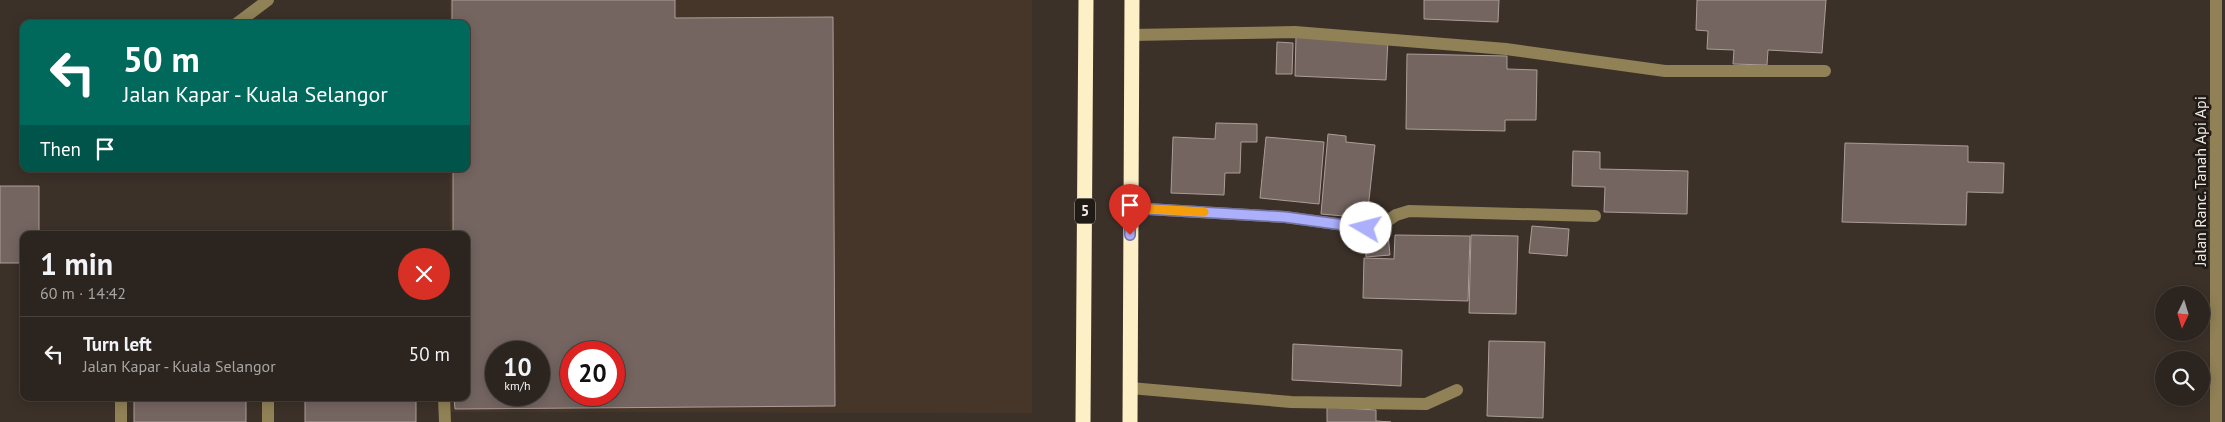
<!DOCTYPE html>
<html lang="en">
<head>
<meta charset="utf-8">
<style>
  body { margin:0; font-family:"PT Sans",sans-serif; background:#342d28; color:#f1f3f6; height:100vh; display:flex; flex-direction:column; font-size:19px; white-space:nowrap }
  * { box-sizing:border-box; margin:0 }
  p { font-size:16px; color:#a6a5a4 }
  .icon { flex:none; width:28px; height:28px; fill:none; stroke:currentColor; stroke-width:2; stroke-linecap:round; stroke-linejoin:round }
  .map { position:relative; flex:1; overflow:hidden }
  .side { position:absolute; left:20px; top:231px; width:450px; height:170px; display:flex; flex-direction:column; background:#2c251f; border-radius:10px; box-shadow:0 2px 12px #0003,0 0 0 1px #48423d }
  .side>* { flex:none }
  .guide { position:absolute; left:20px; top:20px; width:450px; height:152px; border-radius:10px; box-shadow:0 2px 12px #0003,0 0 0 1px #48423d; background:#00695c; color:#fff; overflow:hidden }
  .needle { width:32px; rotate:184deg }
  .controls { position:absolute; left:2155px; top:286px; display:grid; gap:10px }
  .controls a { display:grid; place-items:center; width:55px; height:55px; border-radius:50%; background:#2c251f; box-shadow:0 2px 12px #0003,0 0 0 1px #48423d; font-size:25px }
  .speed { position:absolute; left:485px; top:341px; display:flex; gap:10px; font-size:25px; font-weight:700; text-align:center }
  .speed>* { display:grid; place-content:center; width:65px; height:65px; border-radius:50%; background:#2c251f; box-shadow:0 2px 12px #0003,0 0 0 1px #48423d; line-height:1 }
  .speed small { font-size:12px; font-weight:400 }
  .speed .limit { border:8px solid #d22; background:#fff; color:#111 }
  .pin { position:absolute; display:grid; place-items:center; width:42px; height:42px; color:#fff; margin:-51px -21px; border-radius:50% 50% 50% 0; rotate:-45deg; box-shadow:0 0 5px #0007 }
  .pin .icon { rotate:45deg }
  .me { position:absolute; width:55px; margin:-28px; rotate:278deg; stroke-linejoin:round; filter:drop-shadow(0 0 4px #0008) }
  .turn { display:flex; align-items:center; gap:18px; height:105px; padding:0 20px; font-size:22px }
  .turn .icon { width:65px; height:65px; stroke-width:2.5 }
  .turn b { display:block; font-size:35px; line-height:42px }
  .then { display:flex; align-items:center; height:48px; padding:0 20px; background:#0003; gap:10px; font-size:19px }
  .round { display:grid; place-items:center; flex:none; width:52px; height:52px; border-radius:26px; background:#342d28 }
  .summary { display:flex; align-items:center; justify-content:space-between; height:85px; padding:0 20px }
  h1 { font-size:30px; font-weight:700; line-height:38px }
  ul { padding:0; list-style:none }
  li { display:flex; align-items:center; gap:15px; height:75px; padding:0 20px; border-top:1px solid #48423d }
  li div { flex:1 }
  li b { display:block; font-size:19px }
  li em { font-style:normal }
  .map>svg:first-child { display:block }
</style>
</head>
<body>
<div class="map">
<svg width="2225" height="422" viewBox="0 0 2225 422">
  <rect width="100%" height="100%" fill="#3b3129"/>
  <path fill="#453629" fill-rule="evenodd" d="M 450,0 L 1032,0 L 1032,413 L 450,412 L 450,398 L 466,398 L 466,235 L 450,235 L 450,169 L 466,169 L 466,24 L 450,24 ZM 496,352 L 539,352 L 539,395 L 496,395 ZM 571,352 L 614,352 L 614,395 L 571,395 Z"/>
  <path fill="#746561" stroke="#ad9d99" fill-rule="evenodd" d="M 452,0 L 675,0 L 675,18 L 833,17 L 835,406 L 455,409 L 454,398 L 466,398 L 466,235 L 453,235 L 453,169 L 466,169 L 466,24 L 452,24 ZM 496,352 L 539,352 L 539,395 L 496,395 ZM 571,352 L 614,352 L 614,395 L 571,395 Z
    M 1424,0 L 1499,0 L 1498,22 L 1424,19 Z
    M 1697,0 L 1826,0 L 1822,53 L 1768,50 L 1767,65 L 1733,64 L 1734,50 L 1707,49 L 1708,31 L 1696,30 Z
    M 1296,36 L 1388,39 L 1386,80 L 1295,76 Z
    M 1277,42 L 1293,43 L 1292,74 L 1276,74 Z
    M 1407,54 L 1507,56 L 1507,69 L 1537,70 L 1536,120 L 1505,120 L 1505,131 L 1406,129 Z
    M 1216,123 L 1257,124 L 1257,142 L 1241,142 L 1240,173 L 1225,173 L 1224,195 L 1171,193 L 1173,137 L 1215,139 Z
    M 1328,134 L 1346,136 L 1346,142 L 1375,145 L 1367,218 L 1321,214 Z
    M 1266,137 L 1324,142 L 1319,204 L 1260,198 Z
    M 1845,143 L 1968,146 L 1968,162 L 2004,163 L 2003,193 L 1967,192 L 1966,225 L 1842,222 Z
    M 1573,151 L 1600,152 L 1600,169 L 1688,171 L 1687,214 L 1604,212 L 1605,187 L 1572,186 Z
    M 0,186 L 39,186 L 39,235 L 24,235 L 24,263 L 0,263 Z
    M 1532,226 L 1569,229 L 1567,256 L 1529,253 Z
    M 1388,234 L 1390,255 L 1366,257 L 1365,235 Z
    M 1395,235 L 1470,236 L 1468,301 L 1363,298 L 1364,258 L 1394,259 Z
    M 1471,235 L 1518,236 L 1516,314 L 1469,313 Z
    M 1489,341 L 1545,342 L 1543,418 L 1487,416 Z
    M 1293,344 L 1402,350 L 1401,386 L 1292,380 Z
    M 134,398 L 246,398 L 246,422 L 134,422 Z
    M 305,398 L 416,398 L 416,422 L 305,422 Z
    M 1327,407 L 1376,410 L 1376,421 L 1391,422 L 1327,422 Z"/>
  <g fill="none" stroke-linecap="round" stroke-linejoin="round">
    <path stroke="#908156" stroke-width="12" d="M 2216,0 L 2216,422
      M 236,24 L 268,0
      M 1132,35 L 1295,32 L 1506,49 L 1665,71 L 1825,71
      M 1130,208 L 1285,217 L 1366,228 L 1383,224 L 1396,215 L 1409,211 L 1595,216
      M 1130,388 L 1291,402 L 1426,404 L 1457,390
      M 268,398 L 268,422
      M 444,398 L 445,422
      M 121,422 L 121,398"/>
    <path stroke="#fdefc6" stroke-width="15" d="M 1083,422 L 1086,0
      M 1130,422 L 1132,0"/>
  </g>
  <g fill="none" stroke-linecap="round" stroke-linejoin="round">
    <g stroke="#7072a3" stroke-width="12">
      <path id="route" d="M 1130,235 L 1130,208 L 1285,217 L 1366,228"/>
    </g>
    <use href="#route" stroke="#acaffb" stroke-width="9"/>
    <path stroke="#f59e0b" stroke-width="9" d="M 1151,209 L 1204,212"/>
  </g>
  <g text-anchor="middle" stroke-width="5" stroke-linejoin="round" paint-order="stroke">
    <rect fill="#1f1a16" stroke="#b1aaa6" stroke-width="1" x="1075" y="198.5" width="20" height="25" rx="4"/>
    <g font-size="15" font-weight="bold" fill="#efe8e3">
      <text x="1085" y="216">5</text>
    </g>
    <g font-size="16" fill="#efe8e3" stroke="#1f1a16">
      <text transform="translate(2200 181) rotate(-90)" y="6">Jalan Ranc. Tanah Api Api</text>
    </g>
  </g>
</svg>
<div class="controls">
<a><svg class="needle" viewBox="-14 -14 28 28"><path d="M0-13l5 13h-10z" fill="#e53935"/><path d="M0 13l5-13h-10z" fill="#a6a5a4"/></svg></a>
<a><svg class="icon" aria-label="search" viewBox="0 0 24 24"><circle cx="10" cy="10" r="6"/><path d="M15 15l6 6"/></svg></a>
</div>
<div class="speed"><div>10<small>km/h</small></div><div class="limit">20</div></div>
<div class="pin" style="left:1130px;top:235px;background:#d93025"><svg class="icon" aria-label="arrive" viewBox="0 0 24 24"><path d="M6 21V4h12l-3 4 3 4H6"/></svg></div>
<svg class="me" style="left:1366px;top:228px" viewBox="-20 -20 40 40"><circle r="19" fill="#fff"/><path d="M0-13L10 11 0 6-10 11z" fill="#acaffb"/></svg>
<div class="guide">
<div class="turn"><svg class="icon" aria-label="left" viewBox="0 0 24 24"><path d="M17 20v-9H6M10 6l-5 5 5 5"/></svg><div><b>50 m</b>Jalan Kapar - Kuala Selangor</div></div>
<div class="then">Then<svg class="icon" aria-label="arrive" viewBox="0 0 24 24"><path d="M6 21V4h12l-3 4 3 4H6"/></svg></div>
</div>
<section class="side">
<div class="summary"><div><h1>1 min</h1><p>60 m · 14:42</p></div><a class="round" style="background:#d93025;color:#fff"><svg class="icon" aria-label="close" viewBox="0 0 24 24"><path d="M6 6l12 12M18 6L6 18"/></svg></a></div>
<ul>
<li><svg class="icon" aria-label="left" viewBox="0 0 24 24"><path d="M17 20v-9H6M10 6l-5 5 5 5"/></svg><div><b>Turn left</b><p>Jalan Kapar - Kuala Selangor</p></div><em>50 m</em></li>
</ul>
</section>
</div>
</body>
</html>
